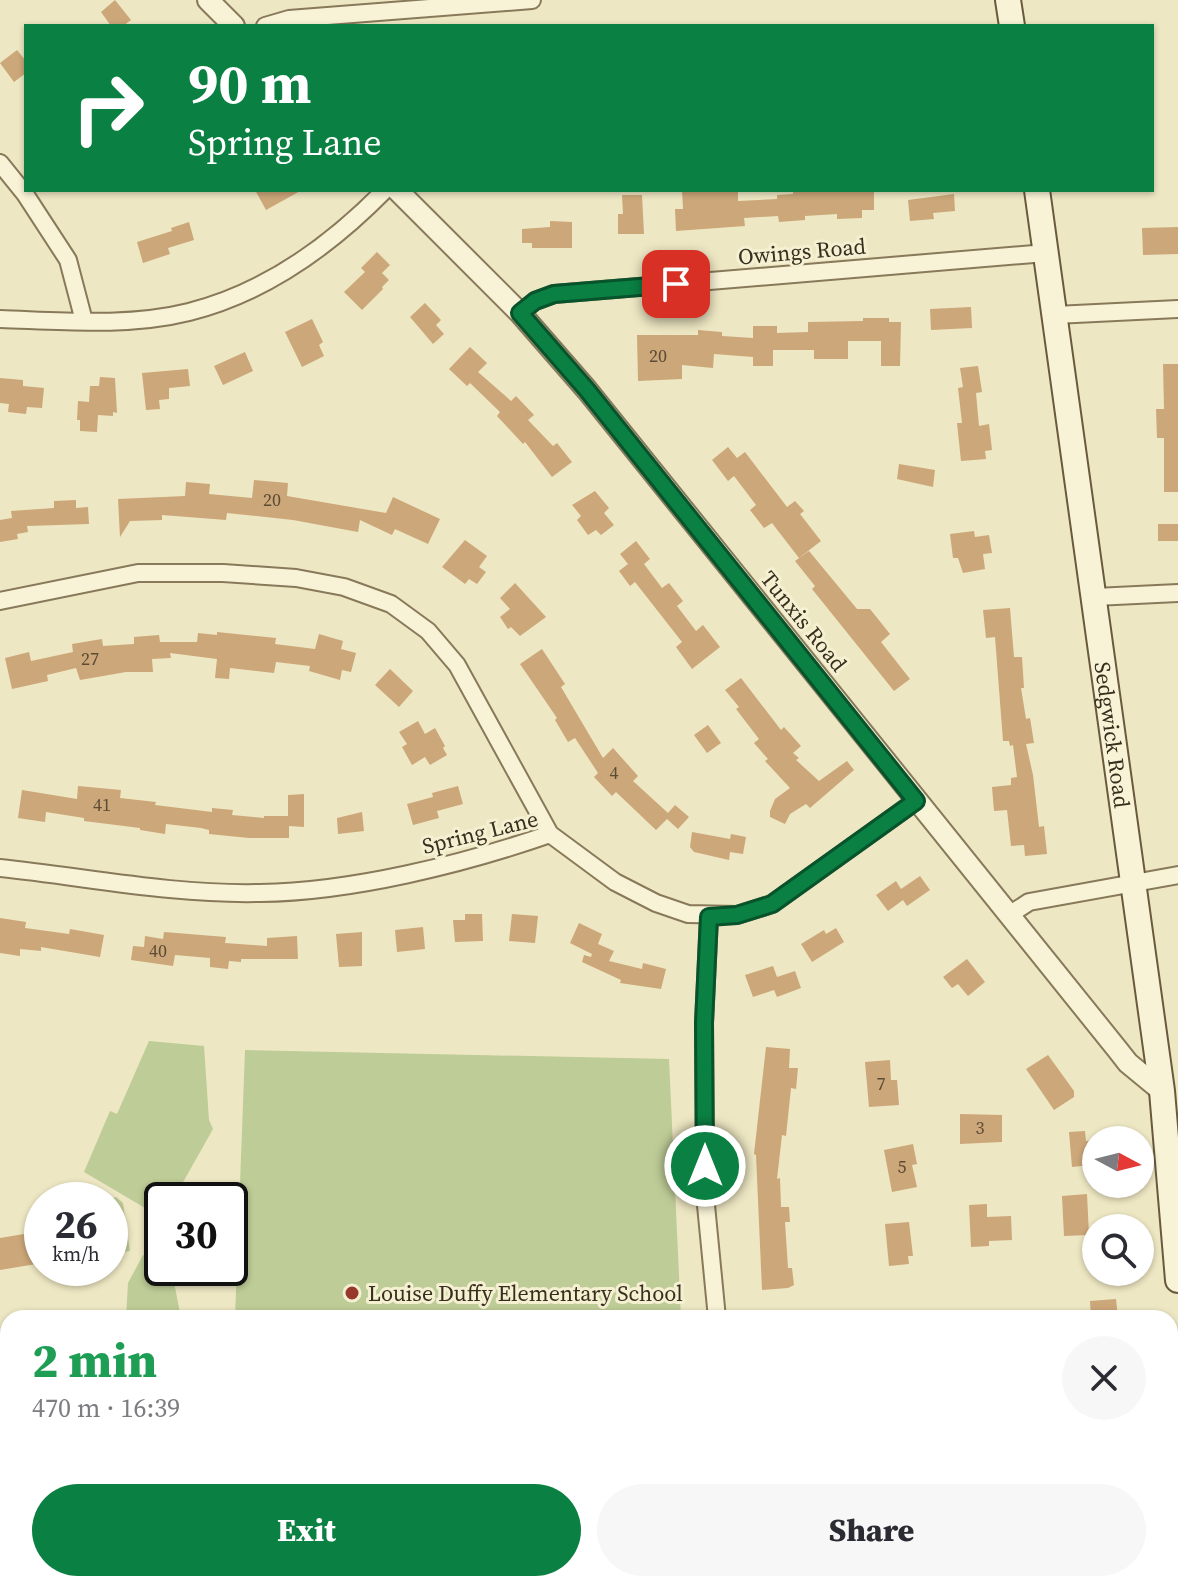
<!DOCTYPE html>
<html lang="en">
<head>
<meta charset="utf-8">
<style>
  body { margin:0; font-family:"Source Serif 4",serif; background:#f7f7f7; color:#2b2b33; height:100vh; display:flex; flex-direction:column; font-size:30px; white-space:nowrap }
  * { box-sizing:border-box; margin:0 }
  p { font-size:26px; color:#7c7c81 }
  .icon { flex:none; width:44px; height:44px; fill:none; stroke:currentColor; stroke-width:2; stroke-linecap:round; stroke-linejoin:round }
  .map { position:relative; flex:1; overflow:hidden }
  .drawer { position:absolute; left:0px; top:1310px; width:1178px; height:282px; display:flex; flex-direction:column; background:#fff; border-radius:24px 24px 0 0; box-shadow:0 2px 6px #0004 }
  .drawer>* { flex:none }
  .hud { position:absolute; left:24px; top:24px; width:1130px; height:168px; border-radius:0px; box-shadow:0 2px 6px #0004; background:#0b8043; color:#fff; overflow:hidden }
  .needle { width:52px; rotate:97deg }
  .tools { position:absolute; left:1082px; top:1126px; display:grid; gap:16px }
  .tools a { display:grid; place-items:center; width:72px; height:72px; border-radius:50%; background:#fff; box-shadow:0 2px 6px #0004; font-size:40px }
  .speed { position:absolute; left:24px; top:1182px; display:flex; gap:16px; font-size:40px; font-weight:700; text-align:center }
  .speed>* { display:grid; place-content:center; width:104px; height:104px; border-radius:50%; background:#fff; box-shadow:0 2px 6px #0004; line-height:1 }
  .speed small { font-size:20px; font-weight:400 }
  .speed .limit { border:4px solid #111; border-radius:12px; background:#fff; color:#111 }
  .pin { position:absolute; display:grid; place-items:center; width:68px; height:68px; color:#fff; margin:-34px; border-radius:16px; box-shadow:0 4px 12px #0006 }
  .me { position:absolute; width:88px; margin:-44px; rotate:0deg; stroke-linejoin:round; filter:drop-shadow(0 0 6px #0008) }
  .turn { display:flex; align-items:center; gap:28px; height:168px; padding:0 32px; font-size:36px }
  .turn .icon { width:104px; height:104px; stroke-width:2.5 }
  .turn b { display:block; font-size:56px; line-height:68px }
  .round { display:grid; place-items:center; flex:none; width:84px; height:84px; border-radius:42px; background:#f7f7f7 }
  .summary { display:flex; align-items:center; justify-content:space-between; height:136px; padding:0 32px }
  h1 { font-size:48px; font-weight:800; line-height:60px; color:#1e9e55 }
  .button { display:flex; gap:16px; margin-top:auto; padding:16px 32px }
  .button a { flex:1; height:92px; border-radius:48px; background:#0b8043; color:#fff; font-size:32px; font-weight:800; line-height:92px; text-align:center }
  .button a+a { background:#f7f7f7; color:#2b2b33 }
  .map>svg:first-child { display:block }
</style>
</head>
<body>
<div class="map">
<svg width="1178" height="1591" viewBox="0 0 1178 1591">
  <rect width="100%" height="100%" fill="#eee7c3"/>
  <path fill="#becc97" d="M 149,1041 L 204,1046 L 209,1120 L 213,1129 L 173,1200 L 162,1200 L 162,1218 L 84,1172 L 110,1111 L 117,1114 Z
    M 245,1050 L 669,1059 L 681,1318 L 235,1318 Z
    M 116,1197 L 123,1203 L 130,1251 L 110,1254 L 110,1200 L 103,1200 Z
    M 143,1255 L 172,1272 L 181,1318 L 126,1318 L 128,1283 Z"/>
  <path fill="#cca779" d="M 115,0 L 131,20 L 123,26 L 111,26 L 101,12 Z
    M 17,50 L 26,61 L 26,73 L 14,82 L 0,63 Z
    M 255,190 L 302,190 L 266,210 Z
    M 682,190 L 738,190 L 738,201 L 777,199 L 777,195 L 793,194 L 793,190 L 874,192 L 874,210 L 862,210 L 862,218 L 837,219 L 837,214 L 805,216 L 805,220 L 779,222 L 778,216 L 744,218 L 745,226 L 676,231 L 675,209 L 683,209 Z
    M 954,194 L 955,211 L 933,213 L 934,219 L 910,221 L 908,200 Z
    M 622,195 L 642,195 L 644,234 L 618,234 L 618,214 L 623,214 Z
    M 550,221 L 572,222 L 572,248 L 532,248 L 532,243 L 522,243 L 522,229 L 550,227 Z
    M 189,222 L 194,240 L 168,248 L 170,254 L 143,263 L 137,242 L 172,231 L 171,228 Z
    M 1178,227 L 1178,254 L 1143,255 L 1142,228 Z
    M 377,252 L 390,265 L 382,273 L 389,280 L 382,287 L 383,289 L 362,310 L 344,292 L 365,272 L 361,268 Z
    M 425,303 L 441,320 L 436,325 L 444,334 L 433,344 L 410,317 Z
    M 971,307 L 972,328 L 931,330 L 930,309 Z
    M 863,318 L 889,318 L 889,322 L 901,322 L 900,366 L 881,366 L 881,341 L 848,341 L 848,359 L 814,359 L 814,350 L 773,350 L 773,366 L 753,366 L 753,357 L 714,354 L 713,368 L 682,365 L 682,379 L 638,381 L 637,335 L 698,335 L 698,330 L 722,332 L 722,336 L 753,338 L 753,326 L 777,326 L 777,333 L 808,332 L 808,322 L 863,321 Z
    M 312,319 L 323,342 L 319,345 L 324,356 L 302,367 L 285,332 Z
    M 470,347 L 487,363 L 478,372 L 511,401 L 516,396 L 534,415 L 528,420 L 553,446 L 557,443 L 572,462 L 552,477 L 525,442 L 523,444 L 497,416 L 500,412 L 470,383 L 467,386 L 449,369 Z
    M 245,352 L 253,371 L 223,385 L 214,366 Z
    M 1163,364 L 1178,364 L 1178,492 L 1164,492 L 1164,438 L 1157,438 L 1156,409 L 1164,409 Z
    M 978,366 L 982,392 L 976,393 L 979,426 L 989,424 L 992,450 L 985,451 L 986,459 L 961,461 L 957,423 L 962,423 L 958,388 L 963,387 L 960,368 Z
    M 188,369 L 190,386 L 169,388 L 169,399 L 159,400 L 160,409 L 146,410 L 142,373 Z
    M 100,377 L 115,378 L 117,413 L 113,412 L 113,416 L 98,415 L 97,432 L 80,431 L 80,420 L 77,420 L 78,401 L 89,402 L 90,386 L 99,386 Z
    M 0,378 L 23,380 L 23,386 L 44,388 L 42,408 L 27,407 L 26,414 L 8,412 L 9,404 L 0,403 Z
    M 728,447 L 737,458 L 745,452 L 787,507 L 795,501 L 804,511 L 800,514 L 821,541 L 799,558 L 772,523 L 764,528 L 750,510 L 756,505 L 734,476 L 728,481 L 712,460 Z
    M 899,464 L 935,470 L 933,487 L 897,479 Z
    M 254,480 L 288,483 L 287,496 L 386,513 L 393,497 L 440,519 L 428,544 L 395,529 L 392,535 L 360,520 L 358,532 L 293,520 L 227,513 L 226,520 L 162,515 L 162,520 L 130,521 L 120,537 L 118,499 L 185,496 L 186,482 L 210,484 L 209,494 L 252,498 Z
    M 595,491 L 609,508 L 604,513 L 614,525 L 601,535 L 596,530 L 588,535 L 577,520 L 581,516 L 572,505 Z
    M 76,500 L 76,508 L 88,507 L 89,524 L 27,526 L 28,532 L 17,534 L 18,539 L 0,542 L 0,520 L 12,518 L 11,511 L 54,508 L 54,501 Z
    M 1158,524 L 1178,524 L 1178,541 L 1158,541 Z
    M 974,531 L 975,537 L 989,535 L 992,553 L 983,554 L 985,569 L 963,573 L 958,558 L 953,558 L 950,534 Z
    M 465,540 L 487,556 L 479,567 L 486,572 L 477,584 L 469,579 L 465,584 L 442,567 Z
    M 636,541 L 650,559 L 644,564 L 662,588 L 669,583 L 683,601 L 677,606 L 696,631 L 703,625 L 720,647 L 692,669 L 676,647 L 682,642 L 635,582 L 630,586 L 619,571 L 628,564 L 620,554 Z
    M 809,551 L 857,609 L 870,609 L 890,634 L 881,642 L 910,679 L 894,691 L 812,589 L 815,586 L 795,561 Z
    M 515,583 L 546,617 L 520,636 L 511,627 L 508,629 L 500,617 L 510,609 L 500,598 Z
    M 1010,608 L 1014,657 L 1022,657 L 1024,688 L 1021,688 L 1026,719 L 1030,718 L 1034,743 L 1026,744 L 1033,775 L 1039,827 L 1044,826 L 1047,854 L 1025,856 L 1024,845 L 1011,846 L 1007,810 L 994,811 L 992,787 L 1011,785 L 1011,778 L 1017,777 L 1013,745 L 1010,746 L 1009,741 L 1003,741 L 995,637 L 986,638 L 983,610 Z
    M 217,632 L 276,638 L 275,644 L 315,649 L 319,634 L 343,641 L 341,649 L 356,653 L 351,672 L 342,670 L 340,680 L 309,671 L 310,666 L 276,662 L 274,673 L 230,668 L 229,679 L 215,678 L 217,659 L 170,653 L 171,658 L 152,659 L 153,672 L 126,672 L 80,680 L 76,668 L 47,675 L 48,681 L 12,689 L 5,658 L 29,652 L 31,661 L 73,652 L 72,644 L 102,639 L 103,646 L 134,644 L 134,637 L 159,635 L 160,642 L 197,642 L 198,633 L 217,635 Z
    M 542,649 L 565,684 L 561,687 L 603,758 L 613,748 L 638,776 L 633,781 L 668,813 L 675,805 L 689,817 L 678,829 L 667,819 L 656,830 L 616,792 L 612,796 L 594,777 L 598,773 L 575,738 L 568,742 L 555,720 L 557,718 L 520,664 Z
    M 390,669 L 413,691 L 399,707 L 375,685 Z
    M 741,678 L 781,730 L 784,727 L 801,746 L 793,753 L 799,758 L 796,760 L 819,781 L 847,761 L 854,770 L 810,808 L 806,804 L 790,814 L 785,824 L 770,817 L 770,811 L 775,799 L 790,788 L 765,761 L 768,759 L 754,743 L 759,739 L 736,709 L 739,707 L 725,690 Z
    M 418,721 L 425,734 L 435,728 L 445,746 L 443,748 L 447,755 L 430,765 L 425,757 L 412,765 L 402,747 L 407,744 L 399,732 Z
    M 708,725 L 721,743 L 707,753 L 694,735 Z
    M 78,786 L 121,790 L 120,798 L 156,802 L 155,805 L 212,812 L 212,808 L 233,810 L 232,815 L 264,818 L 264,816 L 288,816 L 288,795 L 304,794 L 304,827 L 289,826 L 289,838 L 249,838 L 209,834 L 209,830 L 201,828 L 166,824 L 165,834 L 140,830 L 140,828 L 84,821 L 84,818 L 46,812 L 45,822 L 18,818 L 22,790 L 77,799 Z
    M 458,786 L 463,804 L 437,811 L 439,818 L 413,825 L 407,804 L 433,797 L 432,793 Z
    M 362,812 L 364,831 L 338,834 L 337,818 Z
    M 692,832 L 730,839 L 731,834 L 746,837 L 743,854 L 730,852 L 729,860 L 694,852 L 690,847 Z
    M 920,876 L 930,890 L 907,906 L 903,900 L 888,911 L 876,895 L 896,881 L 901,889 Z
    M 465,914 L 482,914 L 483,941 L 455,942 L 453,920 L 465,920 Z
    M 512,914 L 538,916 L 535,943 L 509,941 Z
    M 0,918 L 26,922 L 25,928 L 69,934 L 70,929 L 104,935 L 100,957 L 41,947 L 41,951 L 20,949 L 20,956 L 0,953 Z
    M 579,923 L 602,934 L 598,944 L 614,951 L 609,961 L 642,969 L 643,963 L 666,969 L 661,989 L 620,983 L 621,980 L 582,962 L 584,955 L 591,957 L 592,954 L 570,943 Z
    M 423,927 L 425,949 L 397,952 L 395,930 Z
    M 836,928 L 844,942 L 812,962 L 801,944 L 824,930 L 826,934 Z
    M 164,932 L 226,937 L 225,943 L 267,946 L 267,938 L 297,936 L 298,959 L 241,959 L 241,962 L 229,961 L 228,969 L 210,967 L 210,958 L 175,955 L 173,966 L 131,960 L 133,946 L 144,947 L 145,936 L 163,939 Z
    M 362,932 L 362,966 L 339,967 L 336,934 Z
    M 967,959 L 985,982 L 968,996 L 958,984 L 952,988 L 943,977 Z
    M 773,966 L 777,977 L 795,971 L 801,988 L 777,997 L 774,990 L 753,997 L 745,975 Z
    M 766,1047 L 790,1049 L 789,1068 L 798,1068 L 796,1089 L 791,1088 L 786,1136 L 782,1135 L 777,1179 L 780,1178 L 781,1207 L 789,1207 L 790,1222 L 785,1222 L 788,1268 L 792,1268 L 794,1285 L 788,1288 L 762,1290 L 756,1155 L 754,1154 Z
    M 1048,1055 L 1074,1091 L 1074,1097 L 1054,1110 L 1026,1069 Z
    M 890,1060 L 891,1080 L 897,1080 L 899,1105 L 869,1107 L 865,1062 Z
    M 960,1114 L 1002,1115 L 1002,1142 L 960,1144 Z
    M 1085,1131 L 1086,1141 L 1096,1140 L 1096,1159 L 1091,1160 L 1091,1165 L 1072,1167 L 1069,1132 Z
    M 913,1144 L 917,1164 L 912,1165 L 917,1187 L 892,1192 L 884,1150 Z
    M 1087,1194 L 1089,1235 L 1064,1236 L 1062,1196 Z
    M 987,1204 L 987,1217 L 1011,1216 L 1012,1240 L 989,1241 L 989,1246 L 971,1247 L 969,1205 Z
    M 909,1222 L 913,1256 L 908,1256 L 909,1264 L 889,1266 L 885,1224 Z
    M 42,1231 L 42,1263 L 0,1270 L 0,1238 Z
    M 1116,1299 L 1118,1318 L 1091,1318 L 1090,1301 Z"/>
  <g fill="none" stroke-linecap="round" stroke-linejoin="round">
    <g stroke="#88795a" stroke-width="20">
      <path id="minor" d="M 265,26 L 289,19 L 532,0
        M 0,163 L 25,194 L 68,260 L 84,321
        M 520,313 L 535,301 L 554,294 L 1046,253
        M 1055,315 L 1178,309
        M 0,319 C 62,321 129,327 189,312 C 265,293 331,245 385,190
        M 1095,597 L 1178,593
        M 0,601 L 138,573 L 223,573 L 296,578 L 344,587 L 391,604 L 428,631 L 457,665 L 550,834 L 615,882 L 656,903 L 688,914 L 737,915 L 772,904 L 916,801
        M 0,868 C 86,877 173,895 260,893 C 351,892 464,864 550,834
        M 1009,915 L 1029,902 L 1178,875
        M 709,917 L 704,1023 L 705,1195 L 717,1318
        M 844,1584 L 853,1591
        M 794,1591 L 797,1584"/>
    </g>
    <g stroke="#88795a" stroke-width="24">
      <path id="tertiary" d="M 208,0 L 234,26
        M 397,190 L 520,313 L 587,390 L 1117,1049 L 1128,1063 L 1162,1091"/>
    </g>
    <g stroke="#695a3d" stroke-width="28">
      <g id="secondary">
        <path d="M 1008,0 L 1012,26"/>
        <path id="s1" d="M 1037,190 L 1162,1091 L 1178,1280"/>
      </g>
    </g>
    <use href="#minor" stroke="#f8f3d6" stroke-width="16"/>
    <use href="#tertiary" stroke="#f8f3d6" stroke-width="20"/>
    <use href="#secondary" stroke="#f8f3d6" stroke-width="24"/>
  </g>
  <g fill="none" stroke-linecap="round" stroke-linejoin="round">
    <g stroke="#07532c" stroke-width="20">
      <path id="route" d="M 676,284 L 554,294 L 535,301 L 520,313 L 587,390 L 916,801 L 772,904 L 737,915 L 709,917 L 704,1023 L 705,1166"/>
    </g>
    <use href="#route" stroke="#0b8043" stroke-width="14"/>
  </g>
  <circle fill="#96392a" stroke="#f5f0d2" stroke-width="3" cx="352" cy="1293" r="8"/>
  <g text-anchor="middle" stroke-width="6" stroke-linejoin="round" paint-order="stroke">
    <g font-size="18" fill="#5d4c35">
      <text x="658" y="362">20</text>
      <text x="272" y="506">20</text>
      <text x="90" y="665">27</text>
      <text x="614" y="779">4</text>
      <text x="102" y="811">41</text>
      <text x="158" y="957">40</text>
      <text x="881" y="1090">7</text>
      <text x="980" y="1134">3</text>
      <text x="902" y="1173">5</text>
    </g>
    <g font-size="22" fill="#382e1e" stroke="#f5f0d2">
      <text transform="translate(802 251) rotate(-5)" y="8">Owings Road</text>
      <text transform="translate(804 621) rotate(51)" y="8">Tunxis Road</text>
      <text dy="8" stroke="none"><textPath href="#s1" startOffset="550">Sedgwick Road</textPath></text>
      <text transform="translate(480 832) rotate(-14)" y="8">Spring Lane</text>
    </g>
    <g font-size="22" fill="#382e1e" stroke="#f5f0d2" text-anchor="start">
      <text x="368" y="1301">Louise Duffy Elementary School</text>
    </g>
  </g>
</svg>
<div class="tools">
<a><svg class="needle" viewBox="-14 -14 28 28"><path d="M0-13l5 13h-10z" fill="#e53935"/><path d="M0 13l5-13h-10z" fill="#7c7c81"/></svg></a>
<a><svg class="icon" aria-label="search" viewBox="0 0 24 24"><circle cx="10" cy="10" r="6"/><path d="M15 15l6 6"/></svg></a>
</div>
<div class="speed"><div>26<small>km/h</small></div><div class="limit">30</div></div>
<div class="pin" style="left:676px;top:284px;background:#d93025"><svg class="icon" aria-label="arrive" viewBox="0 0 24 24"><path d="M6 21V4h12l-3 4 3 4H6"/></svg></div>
<svg class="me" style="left:705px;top:1166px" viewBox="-20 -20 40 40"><circle r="17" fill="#0b8043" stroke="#fff" stroke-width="3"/><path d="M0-11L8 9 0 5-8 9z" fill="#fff"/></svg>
<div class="hud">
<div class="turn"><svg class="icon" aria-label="right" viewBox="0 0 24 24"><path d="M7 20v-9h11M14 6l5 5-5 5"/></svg><div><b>90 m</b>Spring Lane</div></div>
</div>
<section class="drawer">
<div class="summary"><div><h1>2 min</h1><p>470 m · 16:39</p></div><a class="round"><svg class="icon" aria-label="close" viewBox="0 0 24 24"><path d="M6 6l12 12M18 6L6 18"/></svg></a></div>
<div class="button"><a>Exit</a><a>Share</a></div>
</section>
</div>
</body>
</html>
